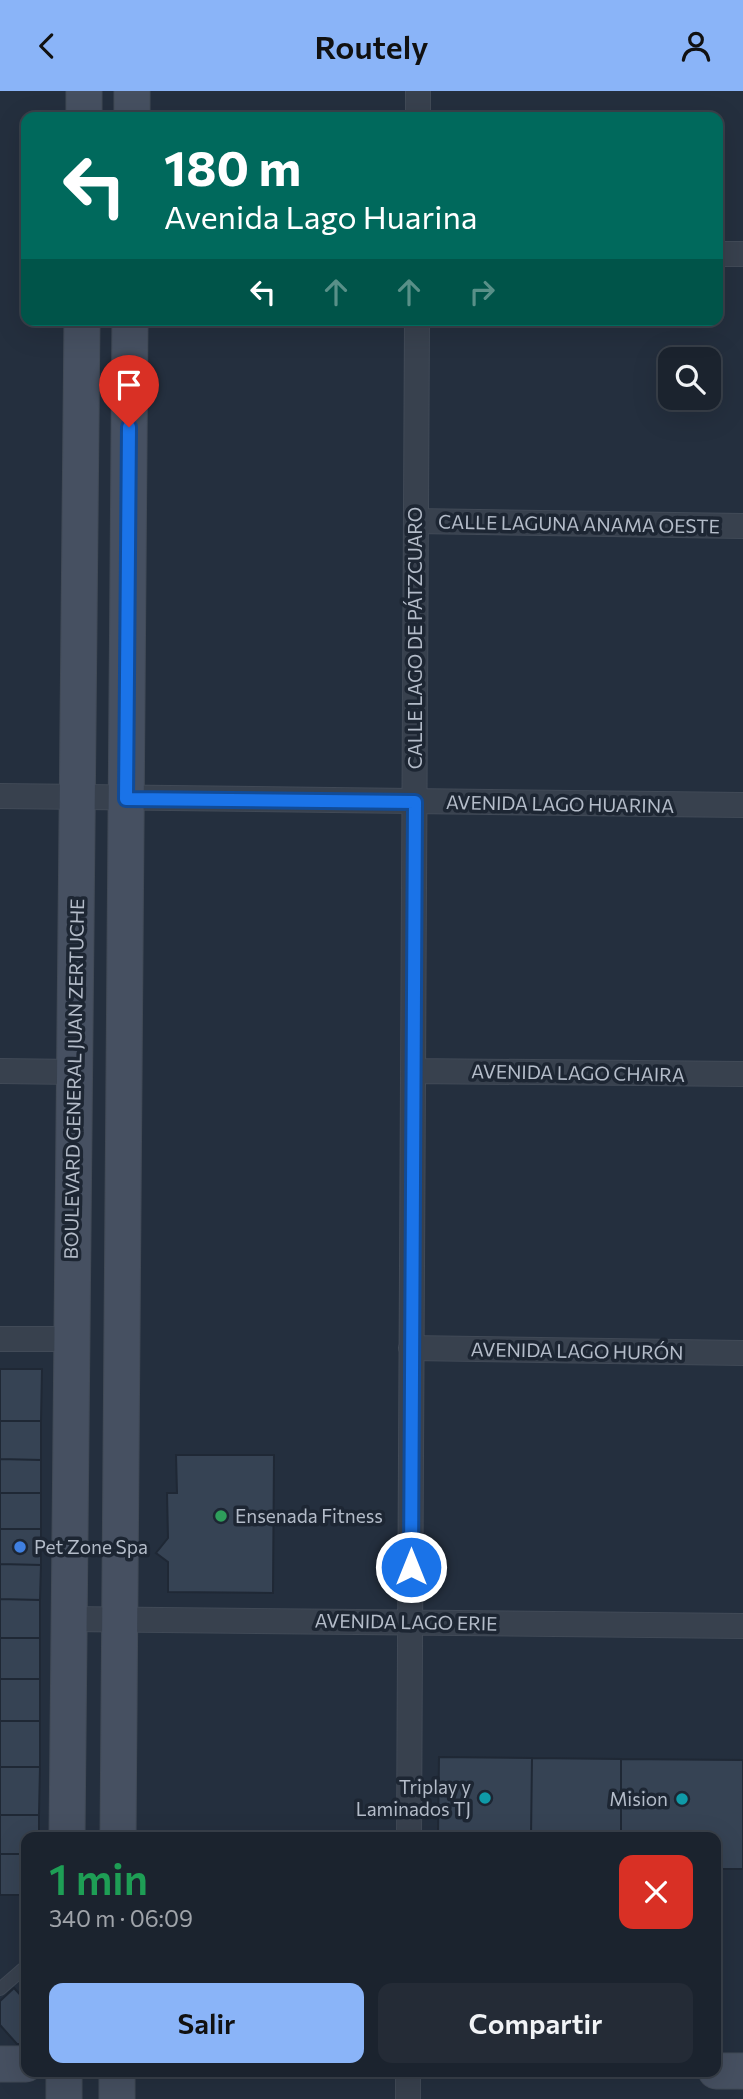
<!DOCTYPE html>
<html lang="es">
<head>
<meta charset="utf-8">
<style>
  body { margin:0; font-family:Commissioner,sans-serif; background:#242b36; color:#f1f3f6; height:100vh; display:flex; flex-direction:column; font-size:26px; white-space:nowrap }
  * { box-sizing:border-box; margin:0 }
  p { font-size:23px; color:#a0a4aa }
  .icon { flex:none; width:38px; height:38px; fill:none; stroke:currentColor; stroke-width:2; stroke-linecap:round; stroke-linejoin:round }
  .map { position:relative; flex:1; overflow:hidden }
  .drawer { position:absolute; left:21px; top:1741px; width:700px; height:245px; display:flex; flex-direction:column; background:#1b232e; border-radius:14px; box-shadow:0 7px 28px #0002,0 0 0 2px #39404a }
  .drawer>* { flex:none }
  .guide { position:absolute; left:21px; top:21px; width:702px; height:214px; border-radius:14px; box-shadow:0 7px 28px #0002,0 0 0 2px #39404a; background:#00695c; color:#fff; overflow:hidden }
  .controls { position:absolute; left:658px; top:256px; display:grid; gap:14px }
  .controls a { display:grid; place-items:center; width:63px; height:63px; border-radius:14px; background:#1b232e; box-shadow:0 7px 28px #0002,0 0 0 2px #39404a; font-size:35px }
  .pin { position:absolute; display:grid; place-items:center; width:60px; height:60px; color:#fff; margin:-72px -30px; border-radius:50% 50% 50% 0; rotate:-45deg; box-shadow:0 0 7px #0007 }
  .pin .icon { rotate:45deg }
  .me { position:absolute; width:77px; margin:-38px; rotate:0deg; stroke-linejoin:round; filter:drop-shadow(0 0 5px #0008) }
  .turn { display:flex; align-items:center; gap:24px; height:147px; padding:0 28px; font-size:32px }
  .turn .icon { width:91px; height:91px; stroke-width:2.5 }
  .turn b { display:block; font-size:49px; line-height:60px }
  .lanes { display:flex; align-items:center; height:66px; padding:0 28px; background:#0003; justify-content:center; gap:35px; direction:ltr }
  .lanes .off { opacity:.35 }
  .round { display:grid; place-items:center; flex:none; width:74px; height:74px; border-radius:14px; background:#242b36 }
  .headline { display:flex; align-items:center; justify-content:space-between; height:119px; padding:0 28px }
  h1 { font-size:42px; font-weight:600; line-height:52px; color:#1e9e55 }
  .cta { display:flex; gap:14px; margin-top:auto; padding:14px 28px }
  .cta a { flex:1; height:80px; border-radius:14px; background:#8ab4f8; color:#111; font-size:28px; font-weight:600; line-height:80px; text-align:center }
  .cta a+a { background:#242b36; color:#f1f3f6 }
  header { display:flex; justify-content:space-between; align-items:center; height:91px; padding:0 28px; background:#8ab4f8; color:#111; font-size:32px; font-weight:600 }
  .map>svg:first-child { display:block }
</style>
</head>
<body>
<header><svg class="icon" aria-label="back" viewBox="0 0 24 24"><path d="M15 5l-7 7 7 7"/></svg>Routely<svg class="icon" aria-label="person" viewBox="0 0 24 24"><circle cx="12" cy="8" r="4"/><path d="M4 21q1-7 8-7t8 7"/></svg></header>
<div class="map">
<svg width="743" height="2008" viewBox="0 0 743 2008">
  <rect width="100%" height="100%" fill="#242f3e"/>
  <path fill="#364354" stroke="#1f2835" stroke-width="2" d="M 0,1278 L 42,1278 L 41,1330 L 0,1330 Z
    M 0,1330 L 41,1330 L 41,1369 L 0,1368 Z
    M 176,1364 L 274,1364 L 273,1502 L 168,1501 L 168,1471 L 156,1462 L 168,1447 L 167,1402 L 177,1402 Z
    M 0,1368 L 41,1369 L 41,1402 L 0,1402 Z
    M 0,1402 L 41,1402 L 41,1438 L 0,1438 Z
    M 0,1438 L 41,1438 L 41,1474 L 0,1473 Z
    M 0,1473 L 41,1474 L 40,1509 L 0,1508 Z
    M 0,1508 L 40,1509 L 40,1547 L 0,1547 Z
    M 0,1547 L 40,1547 L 40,1588 L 0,1588 Z
    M 0,1588 L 40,1588 L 40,1630 L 0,1630 Z
    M 0,1630 L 40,1630 L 40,1676 L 0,1676 Z
    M 439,1666 L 532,1667 L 531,1746 L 438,1746 Z
    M 532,1667 L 621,1668 L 621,1746 L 531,1746 Z
    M 621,1668 L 743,1669 L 743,1778 L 716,1778 L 716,1746 L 621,1746 Z
    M 0,1676 L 40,1676 L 39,1724 L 0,1724 Z
    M 0,1724 L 39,1724 L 39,1746 L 26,1746 L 26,1763 L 0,1763 Z
    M 0,1763 L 26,1763 L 26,1804 L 0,1804 Z
    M 14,1897 L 26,1910 L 26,1953 L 17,1953 L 0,1934 L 0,1910 Z"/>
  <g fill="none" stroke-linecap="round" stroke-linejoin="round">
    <g stroke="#414a57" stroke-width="14">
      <path id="service" d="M 0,1898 L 23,1878 L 26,1878"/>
    </g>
    <g stroke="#414a57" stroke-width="26">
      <path id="minor" d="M 418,26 L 418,0
        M 718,163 L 743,163
        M 416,430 L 743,435
        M 0,705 L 743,714
        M 0,980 L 75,981
        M 413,980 L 743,983
        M 0,1248 L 72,1248
        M 411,1257 L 743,1262
        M 69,1528 L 743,1535
        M 409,1746 L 417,229
        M 408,2008 L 408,1981"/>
    </g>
    <g stroke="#414a57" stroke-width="37">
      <path id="secondary" d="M 84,26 L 84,0
        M 132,26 L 132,0
        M 67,1746 L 82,229
        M 118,1746 L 130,229
        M 0,1973 L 26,1973
        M 716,1980 L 743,1980
        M 64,2008 L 64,1981
        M 117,2008 L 117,1981"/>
    </g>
    <use href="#service" stroke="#38414e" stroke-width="12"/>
    <use href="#minor" stroke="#38414e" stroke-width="24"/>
    <use href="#secondary" stroke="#465061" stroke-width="35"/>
  </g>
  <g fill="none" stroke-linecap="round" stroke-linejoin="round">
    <g stroke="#114b97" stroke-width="18">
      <path id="route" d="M 129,336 L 126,708 L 415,711 L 411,1476"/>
    </g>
    <use href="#route" stroke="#1a73e8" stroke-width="12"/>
  </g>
  <circle fill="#2e9e5b" stroke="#1d2633" stroke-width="2.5" cx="221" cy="1425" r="7"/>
  <circle fill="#3f7fe0" stroke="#1d2633" stroke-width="2.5" cx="20" cy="1456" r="7"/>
  <g fill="#0f9aa8" stroke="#1d2633" stroke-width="2.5">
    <circle cx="485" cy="1707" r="7"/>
    <circle cx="682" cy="1708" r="7"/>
  </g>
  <g text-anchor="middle" stroke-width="7" stroke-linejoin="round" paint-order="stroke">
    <g font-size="19" fill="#b4bcc9" stroke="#1d2633">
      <text transform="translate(579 433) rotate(1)" y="7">CALLE LAGUNA ANAMA OESTE</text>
      <text transform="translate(415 547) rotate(-90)" y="7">CALLE LAGO DE PÁTZCUARO</text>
      <text transform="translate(560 713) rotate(1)" y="7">AVENIDA LAGO HUARINA</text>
      <text transform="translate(578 982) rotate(1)" y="7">AVENIDA LAGO CHAIRA</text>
      <text transform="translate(74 988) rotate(-89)" y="7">BOULEVARD GENERAL JUAN ZERTUCHE</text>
      <text transform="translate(577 1260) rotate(1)" y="7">AVENIDA LAGO HURÓN</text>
      <text transform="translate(406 1531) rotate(1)" y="7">AVENIDA LAGO ERIE</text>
    </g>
    <g font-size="19" fill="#b4bcc9" stroke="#1d2633" text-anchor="start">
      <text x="235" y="1432">Ensenada Fitness</text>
      <text x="34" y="1463">Pet Zone Spa</text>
      <text x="471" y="1703" text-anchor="end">Triplay y<tspan x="471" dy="22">Laminados TJ</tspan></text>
      <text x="668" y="1715" text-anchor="end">Mision</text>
    </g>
  </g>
</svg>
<div class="controls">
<a><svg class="icon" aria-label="search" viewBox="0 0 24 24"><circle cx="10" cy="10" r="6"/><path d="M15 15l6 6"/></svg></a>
</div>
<div class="pin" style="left:129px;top:336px;background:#d93025"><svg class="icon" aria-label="arrive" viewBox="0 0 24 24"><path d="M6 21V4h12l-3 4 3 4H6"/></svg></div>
<svg class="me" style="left:411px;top:1476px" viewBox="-20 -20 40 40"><circle r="17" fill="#1a73e8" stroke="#fff" stroke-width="3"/><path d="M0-11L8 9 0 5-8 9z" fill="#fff"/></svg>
<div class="guide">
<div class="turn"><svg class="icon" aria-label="left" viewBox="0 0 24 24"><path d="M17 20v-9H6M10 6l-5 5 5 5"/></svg><div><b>180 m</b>Avenida Lago Huarina</div></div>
<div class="lanes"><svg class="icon" aria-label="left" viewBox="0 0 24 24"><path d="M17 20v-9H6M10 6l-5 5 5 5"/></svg><svg class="icon off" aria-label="ahead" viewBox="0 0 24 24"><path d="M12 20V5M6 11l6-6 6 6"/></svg><svg class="icon off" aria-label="ahead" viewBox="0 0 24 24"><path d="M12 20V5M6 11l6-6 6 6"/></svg><svg class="icon off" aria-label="right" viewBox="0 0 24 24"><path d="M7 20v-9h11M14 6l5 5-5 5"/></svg></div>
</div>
<section class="drawer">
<div class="headline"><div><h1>1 min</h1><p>340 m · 06:09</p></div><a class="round" style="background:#d93025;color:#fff"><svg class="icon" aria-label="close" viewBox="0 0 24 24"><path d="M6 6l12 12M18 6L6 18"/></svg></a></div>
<div class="cta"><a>Salir</a><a>Compartir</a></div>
</section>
</div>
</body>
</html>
